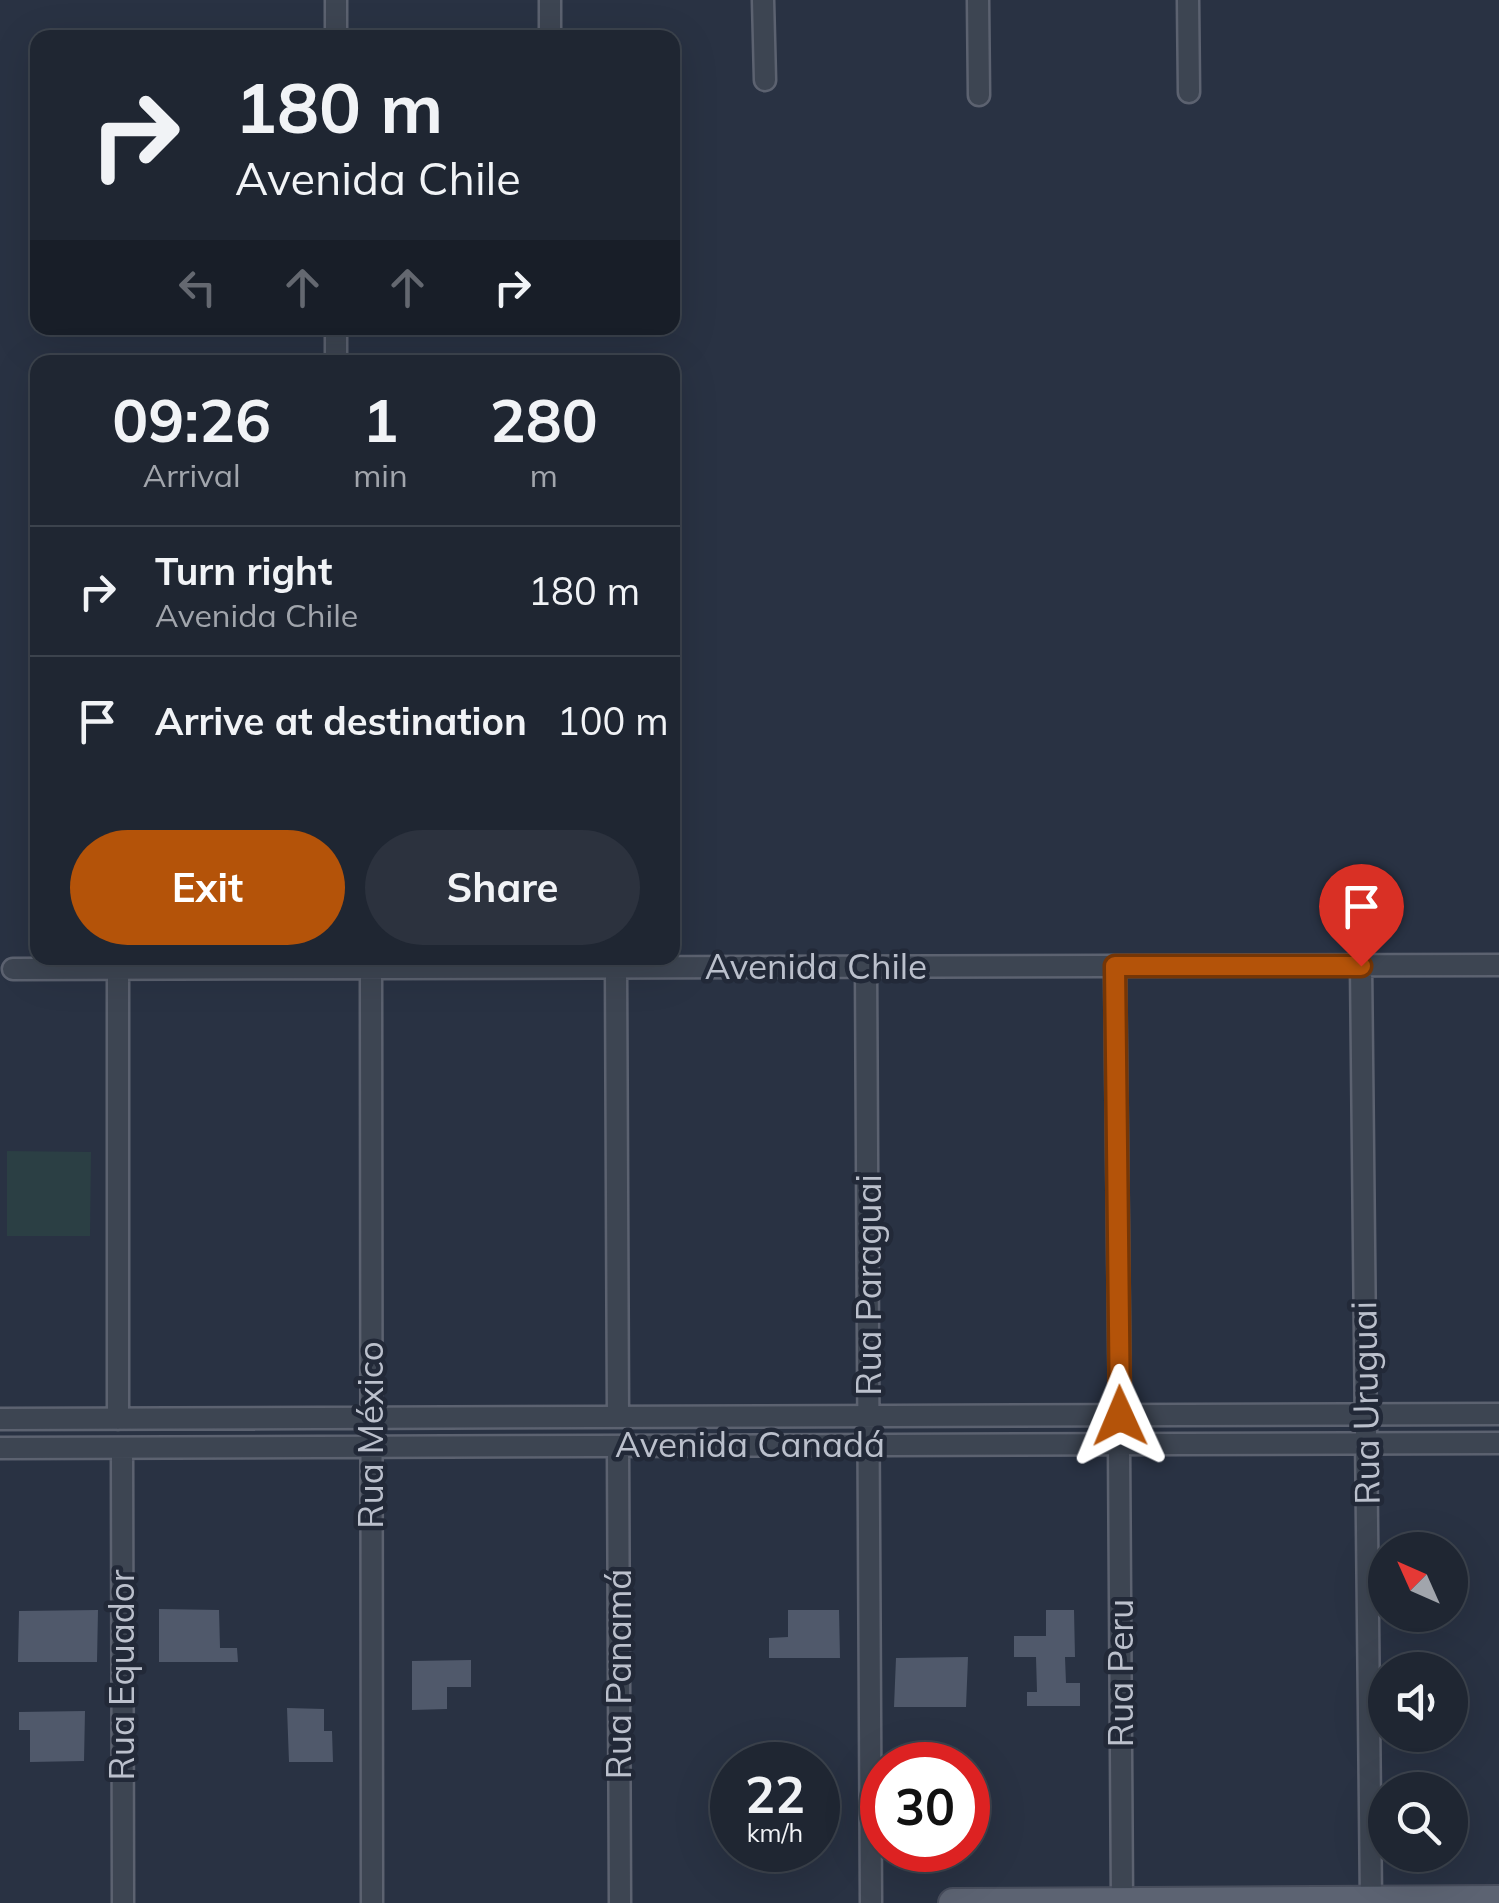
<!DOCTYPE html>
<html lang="en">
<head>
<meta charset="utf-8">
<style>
  body { margin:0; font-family:Mulish,sans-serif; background:#2c323e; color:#f1f3f6; height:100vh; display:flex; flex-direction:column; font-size:38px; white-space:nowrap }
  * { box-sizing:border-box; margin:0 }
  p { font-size:32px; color:#a1a5ac }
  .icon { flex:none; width:55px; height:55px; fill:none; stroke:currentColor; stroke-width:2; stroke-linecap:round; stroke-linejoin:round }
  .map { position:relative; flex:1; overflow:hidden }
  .sheet { position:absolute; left:30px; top:355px; width:650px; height:610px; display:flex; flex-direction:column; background:#1f2632; border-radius:20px; box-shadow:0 10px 40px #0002,0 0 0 2px #3c434d }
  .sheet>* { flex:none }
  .guide { position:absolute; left:30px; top:30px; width:650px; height:305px; border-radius:20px; box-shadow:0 10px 40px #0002,0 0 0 2px #3c434d; background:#1f2632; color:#f1f3f6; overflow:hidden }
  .needle { width:65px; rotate:315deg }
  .fabs { position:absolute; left:1368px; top:1532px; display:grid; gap:20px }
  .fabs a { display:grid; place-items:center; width:100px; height:100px; border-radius:50%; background:#1f2632; box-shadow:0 10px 40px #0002,0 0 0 2px #3c434d; font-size:50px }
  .speed { position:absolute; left:710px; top:1742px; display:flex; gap:20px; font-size:50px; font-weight:700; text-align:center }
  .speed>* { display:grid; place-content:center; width:130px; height:130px; border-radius:50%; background:#1f2632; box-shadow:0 10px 40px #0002,0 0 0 2px #3c434d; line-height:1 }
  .speed small { font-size:25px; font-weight:400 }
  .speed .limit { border:15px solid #d22; background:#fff; color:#111 }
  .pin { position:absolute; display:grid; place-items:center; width:85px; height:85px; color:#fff; margin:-102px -42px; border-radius:50% 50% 50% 0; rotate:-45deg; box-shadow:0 0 10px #0007 }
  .pin .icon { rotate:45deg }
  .me { position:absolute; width:110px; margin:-55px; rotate:359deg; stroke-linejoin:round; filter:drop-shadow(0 0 8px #0008) }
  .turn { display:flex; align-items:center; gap:35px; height:210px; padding:0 40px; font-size:45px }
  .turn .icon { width:130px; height:130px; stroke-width:2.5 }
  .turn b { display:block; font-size:70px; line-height:85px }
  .lanes { display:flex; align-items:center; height:95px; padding:0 40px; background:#0003; justify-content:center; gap:50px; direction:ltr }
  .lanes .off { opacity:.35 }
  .eta { display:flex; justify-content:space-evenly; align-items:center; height:170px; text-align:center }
  .eta b { font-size:60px; font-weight:700; line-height:70px }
  .cta { display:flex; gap:20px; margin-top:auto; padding:20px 40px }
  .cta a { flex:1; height:115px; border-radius:60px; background:#b45309; color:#fff; font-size:40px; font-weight:700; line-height:115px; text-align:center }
  .cta a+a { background:#2c323e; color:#f1f3f6 }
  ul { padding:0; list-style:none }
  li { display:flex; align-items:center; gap:30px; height:130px; padding:0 40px; border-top:2px solid #3c434d }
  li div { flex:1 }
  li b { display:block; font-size:38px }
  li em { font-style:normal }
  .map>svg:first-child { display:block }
</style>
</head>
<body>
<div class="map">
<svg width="1499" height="1903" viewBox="0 0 1499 1903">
  <rect width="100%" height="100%" fill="#293243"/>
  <path fill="#2b3f44" d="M 7,1151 L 91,1152 L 90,1236 L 7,1236 Z"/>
  <path fill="#50596b" d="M 159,1609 L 219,1610 L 220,1648 L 237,1648 L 238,1662 L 159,1662 Z
    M 98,1610 L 97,1662 L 18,1662 L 19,1611 Z
    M 788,1610 L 839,1610 L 840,1658 L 769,1658 L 769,1638 L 788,1637 Z
    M 1046,1610 L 1074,1610 L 1075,1657 L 1065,1657 L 1066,1683 L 1080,1683 L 1080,1706 L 1027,1706 L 1027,1692 L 1037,1692 L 1036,1657 L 1014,1657 L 1014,1636 L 1046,1636 Z
    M 968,1657 L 966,1707 L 894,1707 L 896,1658 Z
    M 471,1660 L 471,1687 L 447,1687 L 447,1709 L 412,1710 L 412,1661 Z
    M 287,1708 L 324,1709 L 324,1731 L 332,1731 L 333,1762 L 289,1762 Z
    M 85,1711 L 84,1761 L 30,1762 L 30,1730 L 19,1730 L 19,1712 Z"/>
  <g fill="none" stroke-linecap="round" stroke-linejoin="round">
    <g stroke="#5c6270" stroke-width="25">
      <path id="minor" d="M 336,0 L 336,38
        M 550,0 L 550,38
        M 763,0 L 765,80
        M 978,0 L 979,95
        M 1188,0 L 1189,92
        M 336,362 L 336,328
        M 1361,965 L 1371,1900
        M 1115,966 L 1120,1415
        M 616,967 L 618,1417
        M 866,967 L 871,1903
        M 371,968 L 372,1903
        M 13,969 L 1499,965
        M 0,1419 L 1499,1414
        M 118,1419 L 118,969
        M 1119,1444 L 1122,1902
        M 618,1446 L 620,1903
        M 0,1448 L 1499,1443
        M 122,1448 L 123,1903"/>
    </g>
    <g stroke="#474d5c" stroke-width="32">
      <path id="major" d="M 953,1903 L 1499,1900"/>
    </g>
    <use href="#minor" stroke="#3d4552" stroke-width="20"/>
    <use href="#major" stroke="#5c6372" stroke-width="28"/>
  </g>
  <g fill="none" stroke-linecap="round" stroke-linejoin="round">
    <g stroke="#753606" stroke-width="25">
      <path id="route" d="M 1120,1416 L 1115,966 L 1361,966"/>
    </g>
    <use href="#route" stroke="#b45309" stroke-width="18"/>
  </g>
  <g text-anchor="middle" stroke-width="9" stroke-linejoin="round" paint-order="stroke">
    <g font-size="35" fill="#bbc0cc" stroke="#222938">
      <text x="816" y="979">Avenida Chile</text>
      <text transform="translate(869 1285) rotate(-90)" y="12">Rua Paraguai</text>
      <text transform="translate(1366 1403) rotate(-91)" y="12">Rua Uruguai</text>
      <text transform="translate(371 1435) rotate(-90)" y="12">Rua México</text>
      <text x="750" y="1457">Avenida Canadá</text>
      <text transform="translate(1121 1673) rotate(-90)" y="12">Rua Peru</text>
      <text transform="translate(619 1674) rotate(-90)" y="12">Rua Panamá</text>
      <text transform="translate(122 1675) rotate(-90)" y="12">Rua Equador</text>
    </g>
  </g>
</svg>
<div class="fabs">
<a><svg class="needle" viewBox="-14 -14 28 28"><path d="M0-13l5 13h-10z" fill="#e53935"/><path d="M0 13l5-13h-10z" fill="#a1a5ac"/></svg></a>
<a><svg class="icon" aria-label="sound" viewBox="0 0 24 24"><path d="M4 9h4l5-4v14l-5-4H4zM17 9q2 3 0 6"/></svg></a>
<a><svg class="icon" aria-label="search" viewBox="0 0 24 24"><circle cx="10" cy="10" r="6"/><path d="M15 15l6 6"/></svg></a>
</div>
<div class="speed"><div>22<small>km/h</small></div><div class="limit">30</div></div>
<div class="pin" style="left:1361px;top:966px;background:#d93025"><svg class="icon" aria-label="arrive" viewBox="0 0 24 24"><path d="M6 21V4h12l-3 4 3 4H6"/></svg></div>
<svg class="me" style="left:1120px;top:1416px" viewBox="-20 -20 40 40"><path d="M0-17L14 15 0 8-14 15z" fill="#b45309" stroke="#fff" stroke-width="4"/></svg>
<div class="guide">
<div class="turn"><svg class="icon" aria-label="right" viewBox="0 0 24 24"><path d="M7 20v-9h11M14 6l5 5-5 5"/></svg><div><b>180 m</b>Avenida Chile</div></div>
<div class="lanes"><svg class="icon off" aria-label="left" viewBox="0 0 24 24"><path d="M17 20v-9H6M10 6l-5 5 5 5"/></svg><svg class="icon off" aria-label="ahead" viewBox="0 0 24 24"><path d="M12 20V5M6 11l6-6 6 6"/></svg><svg class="icon off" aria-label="ahead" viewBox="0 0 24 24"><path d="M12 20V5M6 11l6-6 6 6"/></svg><svg class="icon" aria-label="right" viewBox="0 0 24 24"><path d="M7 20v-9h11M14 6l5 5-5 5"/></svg></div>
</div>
<section class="sheet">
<div class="eta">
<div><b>09:26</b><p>Arrival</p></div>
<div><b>1</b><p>min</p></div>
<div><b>280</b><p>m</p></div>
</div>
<ul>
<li><svg class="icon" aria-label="right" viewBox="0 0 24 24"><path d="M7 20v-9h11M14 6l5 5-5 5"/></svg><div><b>Turn right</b><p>Avenida Chile</p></div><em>180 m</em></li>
<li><svg class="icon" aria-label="arrive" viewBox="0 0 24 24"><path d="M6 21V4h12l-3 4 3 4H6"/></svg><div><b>Arrive at destination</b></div><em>100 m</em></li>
</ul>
<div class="cta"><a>Exit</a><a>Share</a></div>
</section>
</div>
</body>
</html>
